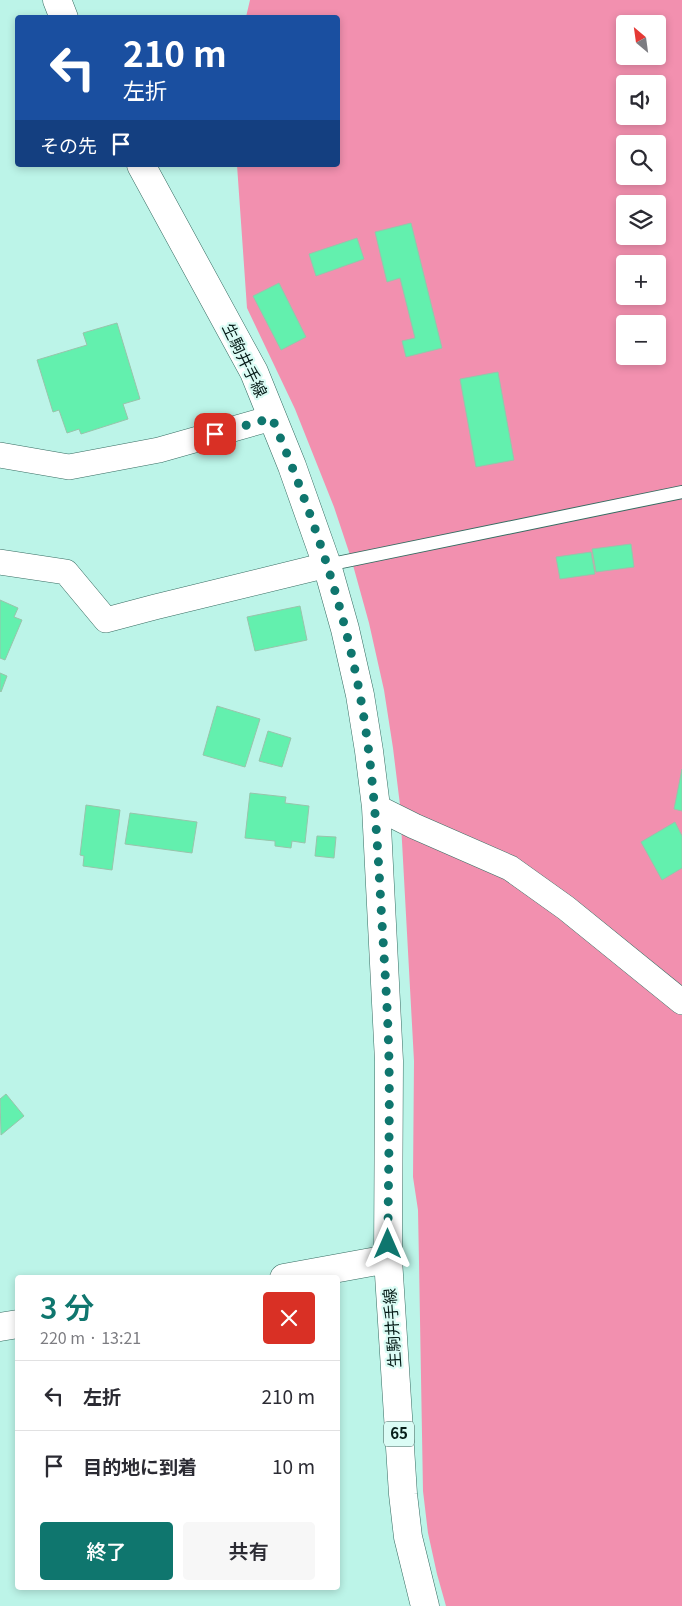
<!DOCTYPE html>
<html lang="ja">
<head>
<meta charset="utf-8">
<style>
  body { margin:0; font-family:Georgia,"Noto Sans JP",serif; background:#f7f7f7; color:#2b2b33; height:100vh; display:flex; flex-direction:column; font-size:19px; white-space:nowrap }
  * { box-sizing:border-box; margin:0 }
  p { font-size:16px; color:#7c7c81 }
  .icon { flex:none; width:28px; height:28px; fill:none; stroke:currentColor; stroke-width:2; stroke-linecap:round; stroke-linejoin:round }
  .map { position:relative; flex:1; overflow:hidden }
  .details { position:absolute; left:15px; top:1275px; width:325px; height:315px; display:flex; flex-direction:column; background:#fff; border-radius:5px; box-shadow:0 2px 8px #0003 }
  .details>* { flex:none }
  .banner { position:absolute; left:15px; top:15px; width:325px; height:152px; border-radius:5px; box-shadow:0 2px 8px #0003; background:#1a4fa0; color:#fff; overflow:hidden }
  .needle { width:32px; rotate:331deg }
  .tools { position:absolute; left:616px; top:15px; display:grid; gap:10px }
  .tools a { display:grid; place-items:center; width:50px; height:50px; border-radius:5px; background:#fff; box-shadow:0 2px 8px #0003; font-size:25px }
  .pin { position:absolute; display:grid; place-items:center; width:42px; height:42px; color:#fff; margin:-21px; border-radius:10px; box-shadow:0 2px 8px #0006 }
  .me { position:absolute; width:55px; margin:-28px; rotate:0deg; stroke-linejoin:round; filter:drop-shadow(0 0 4px #0008) }
  .turn { display:flex; align-items:center; gap:18px; height:105px; padding:0 25px; font-size:22px }
  .turn .icon { width:65px; height:65px; stroke-width:2.5 }
  .turn b { display:block; font-size:35px; line-height:42px }
  .then { display:flex; align-items:center; height:48px; padding:0 25px; background:#0003; gap:10px; font-size:19px }
  .round { display:grid; place-items:center; flex:none; width:52px; height:52px; border-radius:5px; background:#f7f7f7 }
  .summary { display:flex; align-items:center; justify-content:space-between; height:85px; padding:0 25px }
  h1 { font-size:30px; font-weight:600; line-height:38px; color:#0f766e }
  .cta { display:flex; gap:10px; margin-top:auto; padding:10px 25px }
  .cta a { flex:1; height:58px; border-radius:5px; background:#0f766e; color:#fff; font-size:20px; font-weight:600; line-height:58px; text-align:center }
  .cta a+a { background:#f7f7f7; color:#2b2b33 }
  ul { padding:0; list-style:none }
  li { display:flex; align-items:center; gap:15px; height:70px; padding:0 25px; border-top:1px solid #e1e1e2 }
  li div { flex:1 }
  li b { display:block; font-size:19px }
  li em { font-style:normal }
  .map>svg:first-child { display:block }
</style>
</head>
<body>
<div class="map">
<svg width="682" height="1606" viewBox="0 0 682 1606">
  <rect width="100%" height="100%" fill="#bcf4e8"/>
  <path fill="#f290af" fill-rule="evenodd" d="M 250,0 L 682,0 L 682,1606 L 446,1606 L 437,1574 L 428,1533 L 423,1491 L 419,1262 L 418,1210 L 413,1177 L 414,1061 L 400,805 L 393,748 L 384,690 L 369,623 L 351,558 L 334,507 L 295,409 L 247,308 L 237,165 L 338,165 L 338,18 L 246,17 ZM 625,24 L 658,24 L 658,56 L 625,56 ZM 625,84 L 658,84 L 658,116 L 625,116 ZM 625,144 L 658,144 L 658,176 L 625,176 ZM 625,204 L 658,204 L 658,236 L 625,236 ZM 625,264 L 658,264 L 658,296 L 625,296 ZM 625,324 L 658,324 L 658,356 L 625,356 Z"/>
  <path fill="#63f0ae" stroke="#98c4ab" d="M 411,223 L 442,348 L 406,357 L 402,341 L 415,338 L 400,278 L 387,282 L 375,232 Z
    M 357,238 L 364,259 L 316,276 L 309,254 Z
    M 279,283 L 306,337 L 281,350 L 253,296 Z
    M 117,323 L 140,399 L 123,404 L 128,419 L 81,434 L 79,429 L 67,433 L 59,410 L 53,412 L 37,360 L 87,345 L 83,333 Z
    M 498,372 L 514,460 L 476,467 L 460,379 Z
    M 631,544 L 634,567 L 596,572 L 592,549 Z
    M 591,552 L 595,574 L 560,579 L 556,557 Z
    M 0,600 L 18,608 L 14,617 L 22,620 L 5,660 L 0,658 Z
    M 300,606 L 307,640 L 255,651 L 247,617 Z
    M 0,673 L 7,676 L 1,692 L 0,691 Z
    M 217,706 L 260,719 L 245,767 L 203,755 Z
    M 268,731 L 291,738 L 282,767 L 259,761 Z
    M 682,769 L 682,811 L 674,809 Z
    M 250,793 L 286,797 L 285,803 L 309,806 L 305,843 L 292,841 L 291,848 L 275,846 L 275,841 L 245,838 Z
    M 86,805 L 120,810 L 112,870 L 83,866 L 84,856 L 80,855 Z
    M 130,813 L 197,822 L 192,853 L 125,844 Z
    M 675,822 L 682,836 L 682,868 L 662,880 L 641,842 Z
    M 317,836 L 336,837 L 334,858 L 315,856 Z
    M 6,1094 L 24,1116 L 1,1135 L 0,1099 Z"/>
  <g fill="none" stroke-linecap="round" stroke-linejoin="round">
    <g stroke="#376c62" stroke-width="14">
      <path id="service" d="M 327,565 L 682,492"/>
    </g>
    <g stroke="#376c62" stroke-width="26">
      <path id="minor" d="M 0,455 L 69,467 L 159,450 L 272,418
        M 0,562 L 66,572 L 106,620 L 155,607 L 327,565
        M 376,807 L 414,826 L 510,868 L 566,908 L 682,1002"/>
    </g>
    <g stroke="#376c62" stroke-width="29">
      <path id="primary" d="M 57,0 L 64,18
        M 141,165 L 254,372 L 292,466 L 327,565 L 345,629 L 360,695 L 369,751 L 376,807 L 389,1061 L 388,1259 L 403,1494 L 408,1537 L 425,1606
        M 284,1278 L 388,1259
        M 0,1327 L 18,1324"/>
    </g>
    <use href="#service" stroke="#fff" stroke-width="12"/>
    <use href="#minor" stroke="#fff" stroke-width="25"/>
    <use href="#primary" stroke="#fff" stroke-width="28"/>
  </g>
  <g fill="none" stroke-linecap="round" stroke-linejoin="round">
    <path stroke="#0f766e" stroke-width="9" stroke-dasharray="0 16.2" d="M 215,434 L 272,418 C 310,507 342,599 360,695 C 373,765 377,835 381,906 C 384,958 388,1010 389,1062 C 390,1123 388,1183 388,1244"/>
  </g>
  <g text-anchor="middle" stroke-width="4.5" stroke-linejoin="round" paint-order="stroke">
    <rect fill="#dbfcf5" stroke="#47605b" stroke-width="1" x="384" y="1421.5" width="30" height="25" rx="4"/>
    <g font-size="15" font-weight="bold" fill="#071d19">
      <text x="399" y="1439">65</text>
    </g>
    <g font-size="16" fill="#071d19" stroke="#dbfcf5">
      <text transform="translate(245 360) rotate(64)" y="6">生駒井手線</text>
      <text transform="translate(392 1328) rotate(-94)" y="6">生駒井手線</text>
    </g>
  </g>
</svg>
<div class="tools">
<a><svg class="needle" viewBox="-14 -14 28 28"><path d="M0-13l5 13h-10z" fill="#e53935"/><path d="M0 13l5-13h-10z" fill="#7c7c81"/></svg></a>
<a><svg class="icon" aria-label="sound" viewBox="0 0 24 24"><path d="M4 9h4l5-4v14l-5-4H4zM17 9q2 3 0 6"/></svg></a>
<a><svg class="icon" aria-label="search" viewBox="0 0 24 24"><circle cx="10" cy="10" r="6"/><path d="M15 15l6 6"/></svg></a>
<a><svg class="icon" aria-label="layers" viewBox="0 0 24 24"><path d="M12 4l9 5-9 5-9-5zM3 14l9 5 9-5"/></svg></a>
<a>+</a>
<a>−</a>
</div>
<div class="pin" style="left:215px;top:434px;background:#d93025"><svg class="icon" aria-label="arrive" viewBox="0 0 24 24"><path d="M6 21V4h12l-3 4 3 4H6"/></svg></div>
<svg class="me" style="left:388px;top:1244px" viewBox="-20 -20 40 40"><path d="M0-17L14 15 0 8-14 15z" fill="#0f766e" stroke="#fff" stroke-width="4"/></svg>
<div class="banner">
<div class="turn"><svg class="icon" aria-label="left" viewBox="0 0 24 24"><path d="M17 20v-9H6M10 6l-5 5 5 5"/></svg><div><b>210 m</b>左折</div></div>
<div class="then">その先<svg class="icon" aria-label="arrive" viewBox="0 0 24 24"><path d="M6 21V4h12l-3 4 3 4H6"/></svg></div>
</div>
<section class="details">
<div class="summary"><div><h1>3 分</h1><p>220 m · 13:21</p></div><a class="round" style="background:#d93025;color:#fff"><svg class="icon" aria-label="close" viewBox="0 0 24 24"><path d="M6 6l12 12M18 6L6 18"/></svg></a></div>
<ul>
<li><svg class="icon" aria-label="left" viewBox="0 0 24 24"><path d="M17 20v-9H6M10 6l-5 5 5 5"/></svg><div><b>左折</b></div><em>210 m</em></li>
<li><svg class="icon" aria-label="arrive" viewBox="0 0 24 24"><path d="M6 21V4h12l-3 4 3 4H6"/></svg><div><b>目的地に到着</b></div><em>10 m</em></li>
</ul>
<div class="cta"><a>終了</a><a>共有</a></div>
</section>
</div>
</body>
</html>
